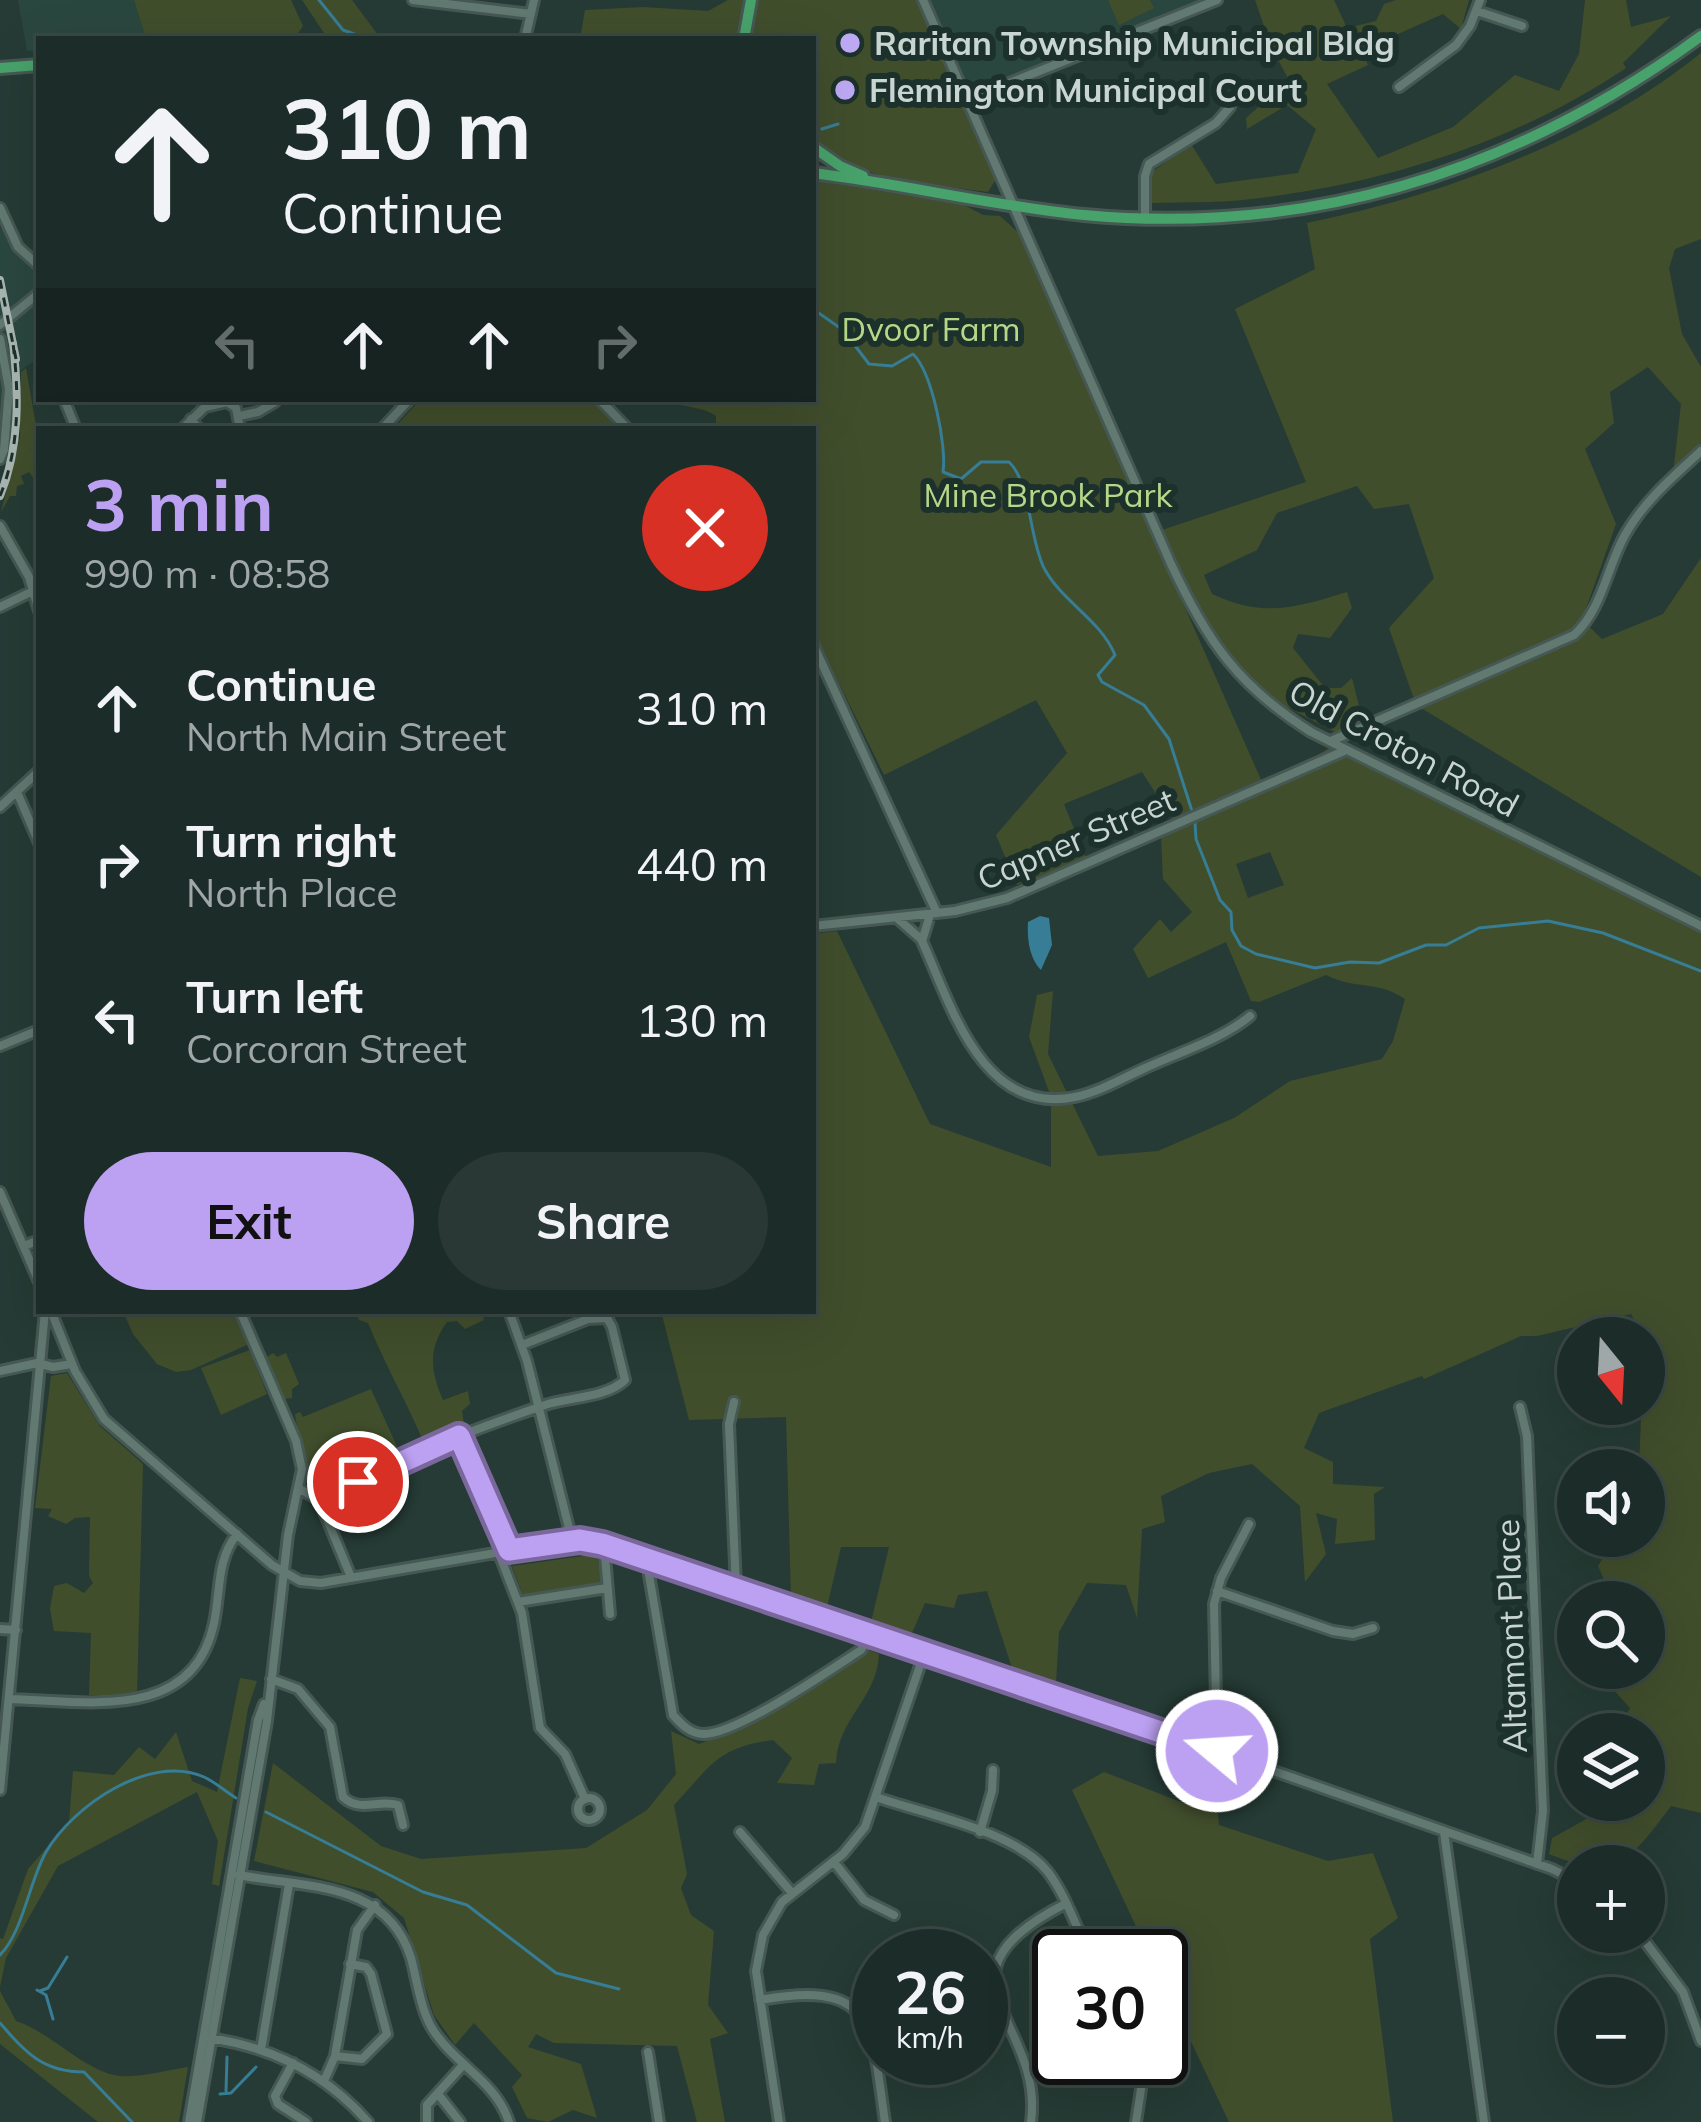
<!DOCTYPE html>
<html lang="en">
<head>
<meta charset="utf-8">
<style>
  body { margin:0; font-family:Mulish,sans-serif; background:#293834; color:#f1f3f6; height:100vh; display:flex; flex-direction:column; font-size:45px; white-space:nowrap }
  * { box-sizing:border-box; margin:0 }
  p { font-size:39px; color:#a0a7a8 }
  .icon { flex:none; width:66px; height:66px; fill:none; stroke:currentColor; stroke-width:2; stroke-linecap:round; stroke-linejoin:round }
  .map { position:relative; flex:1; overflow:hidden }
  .sheet { position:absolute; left:36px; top:426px; width:780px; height:888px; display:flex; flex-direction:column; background:#1c2c28; border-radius:0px; box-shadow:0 12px 48px #0002,0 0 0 3px #3a4845 }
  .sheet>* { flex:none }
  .guide { position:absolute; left:36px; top:36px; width:780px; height:366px; border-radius:0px; box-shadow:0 12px 48px #0002,0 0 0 3px #3a4845; background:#1c2c28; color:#f1f3f6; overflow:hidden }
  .needle { width:78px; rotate:162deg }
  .controls { position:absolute; left:1557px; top:1317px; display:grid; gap:24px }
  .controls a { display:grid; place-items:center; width:108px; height:108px; border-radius:50%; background:#1c2c28; box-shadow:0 12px 48px #0002,0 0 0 3px #3a4845; font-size:60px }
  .speed { position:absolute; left:852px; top:1929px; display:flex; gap:24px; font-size:60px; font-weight:700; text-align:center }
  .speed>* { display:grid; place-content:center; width:156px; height:156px; border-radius:50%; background:#1c2c28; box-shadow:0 12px 48px #0002,0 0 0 3px #3a4845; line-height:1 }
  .speed small { font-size:30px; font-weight:400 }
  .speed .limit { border:6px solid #111; border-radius:18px; background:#fff; color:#111 }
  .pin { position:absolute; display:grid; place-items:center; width:102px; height:102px; color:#fff; margin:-51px; border:6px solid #fff; border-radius:50%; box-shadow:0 3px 12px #0007 }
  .me { position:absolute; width:132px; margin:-66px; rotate:288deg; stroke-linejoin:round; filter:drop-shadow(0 0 9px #0008) }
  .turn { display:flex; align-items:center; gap:42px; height:252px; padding:0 48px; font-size:54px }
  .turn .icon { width:156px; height:156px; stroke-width:2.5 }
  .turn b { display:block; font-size:84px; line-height:102px }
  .lanes { display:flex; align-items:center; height:114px; padding:0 48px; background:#0003; justify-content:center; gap:60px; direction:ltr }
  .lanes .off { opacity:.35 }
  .round { display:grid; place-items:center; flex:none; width:126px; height:126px; border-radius:63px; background:#293834 }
  .headline { display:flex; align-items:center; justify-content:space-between; height:204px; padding:0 48px }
  h1 { font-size:72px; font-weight:700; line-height:90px; color:#bca0f2 }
  .cta { display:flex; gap:24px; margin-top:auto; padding:24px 48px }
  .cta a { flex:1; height:138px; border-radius:72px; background:#bca0f2; color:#111; font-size:48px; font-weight:700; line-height:138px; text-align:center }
  .cta a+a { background:#293834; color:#f1f3f6 }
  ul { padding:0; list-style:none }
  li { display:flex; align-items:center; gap:36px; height:156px; padding:0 48px }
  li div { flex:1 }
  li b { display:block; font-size:45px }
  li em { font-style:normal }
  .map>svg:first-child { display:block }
</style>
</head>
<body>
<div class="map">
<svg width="1701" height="2122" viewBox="0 0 1701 2122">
  <rect width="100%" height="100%" fill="#263b35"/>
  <path fill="#2a473f" d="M 18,0 L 134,0 L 146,39 L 39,39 L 39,50 L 27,51 Z
    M 923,0 L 1210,0 L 973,95 L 963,92 Z
    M 0,226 L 39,277 L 39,357 L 4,383 L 0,426 Z"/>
  <path fill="#414e2c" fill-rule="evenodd" d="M 134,0 L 291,0 L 303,26 L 294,39 L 146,39 Z
    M 302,0 L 352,0 L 381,39 L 328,39 Z
    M 728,0 L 743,0 L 736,39 L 580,39 L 585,10 L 643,7 L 708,11 Z
    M 758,0 L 916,0 L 996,179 L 988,192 C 926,183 859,184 813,137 L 813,39 L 751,39 Z
    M 1108,0 L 1150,0 L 1154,8 L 1119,25 Z
    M 1255,0 L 1334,0 L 1347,28 L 1376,21 L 1384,4 L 1396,0 L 1469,0 L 1461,29 L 1443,14 L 1362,50 L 1368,65 L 1327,84 L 1378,158 L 1453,127 L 1515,75 L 1559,91 L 1579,54 L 1585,0 L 1626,0 L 1631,27 L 1671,16 L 1623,63 L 1626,68 C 1516,142 1384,184 1252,199 C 1219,203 1184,202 1150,203 L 1145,177 L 1191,144 L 1216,184 L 1298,173 L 1316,129 L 1287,105 L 1247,129 L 1246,118 L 1289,80 L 1272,49 Z
    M 1701,53 L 1701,239 L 1675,249 L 1669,268 L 1682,334 L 1701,367 L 1701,446 L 1673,474 L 1681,404 L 1648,367 L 1610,392 L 1614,423 L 1585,449 L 1616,524 L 1582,620 L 1602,639 L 1663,614 L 1701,558 L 1701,877 L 1416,705 L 1389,628 L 1434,578 L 1409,504 L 1374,509 L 1357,486 L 1277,513 L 1257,550 L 1204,575 L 1212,594 C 1263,618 1295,608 1347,592 L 1352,608 L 1330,638 L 1298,634 L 1293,648 L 1325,688 L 1341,688 L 1352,678 L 1363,722 L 1335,732 L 1279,703 L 1211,642 L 1159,531 L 1306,482 L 1235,309 L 1315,269 L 1307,223 C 1443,195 1592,141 1701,53 Z
    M 813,180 L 964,205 L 983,215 L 1000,216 L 1020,234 L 1262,782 L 1173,820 L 1142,772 L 1064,804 L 1086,858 L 1017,885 L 996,835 L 1067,753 L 1036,700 L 884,775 L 813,630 L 813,429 L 716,429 L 716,416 C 700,405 680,408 662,399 L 813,399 Z
    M 26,368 L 39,443 L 39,477 L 34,479 L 29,472 L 21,476 L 24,484 L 17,486 L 16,496 L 10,496 L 1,512 L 20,437 L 21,372 Z
    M 421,399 L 591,399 L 620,429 L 393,429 Z
    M 1329,748 L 1701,932 L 1701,1813 L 1671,1806 C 1632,1858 1616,1882 1549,1854 L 1552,1838 L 1599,1812 L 1623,1813 L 1630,1800 L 1644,1800 L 1644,1777 L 1651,1764 L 1644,1754 L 1644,1734 L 1627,1734 L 1621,1726 L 1630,1708 L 1612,1688 L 1629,1668 L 1644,1668 L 1644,1602 L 1614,1602 L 1598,1566 L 1616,1536 L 1644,1536 L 1644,1470 L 1639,1470 L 1644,1338 L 1631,1314 L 1537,1336 L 1521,1336 L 1424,1379 L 1422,1376 L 1319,1413 L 1304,1448 L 1333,1462 L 1333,1484 L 1385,1487 L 1374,1494 L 1375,1540 L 1335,1544 L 1337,1519 L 1316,1513 L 1326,1554 L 1305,1582 L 1300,1506 L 1252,1464 L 1209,1473 L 1161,1496 L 1165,1522 L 1142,1529 L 1137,1618 L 1126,1585 L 1087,1583 L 1059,1632 L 1056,1683 L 1012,1668 L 987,1591 L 958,1595 L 954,1608 L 925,1603 L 912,1633 L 871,1622 L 889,1547 L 841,1547 L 827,1607 L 791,1597 L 786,1417 L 689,1420 L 661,1311 L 813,1311 L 813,934 L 837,931 L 930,1124 L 1051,1167 L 1051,1097 L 1029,1037 L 1037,995 L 1053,991 L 1048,1054 L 1098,1156 L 1158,1151 L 1234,1118 L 1290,1081 L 1382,1059 L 1393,1041 L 1405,999 C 1377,980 1356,990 1326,975 L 1259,1002 L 1251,1001 L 1226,942 L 1148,978 L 1133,949 L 1160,919 L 1171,932 L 1192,912 L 1163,879 L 1161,836 L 1245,799 ZM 1270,852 L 1284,885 L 1248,898 L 1236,864 Z
    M 123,1311 L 235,1311 L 249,1344 L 191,1370 L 176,1372 L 157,1364 L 133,1334 Z
    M 356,1311 L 481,1311 L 484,1320 L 465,1329 L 457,1321 L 447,1322 C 428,1348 430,1371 443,1400 L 468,1391 L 470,1404 L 462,1411 L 465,1430 L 372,1471 L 348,1463 L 319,1471 L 313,1487 C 310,1482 295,1421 295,1414 L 300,1412 L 303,1417 L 371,1389 L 400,1453 L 424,1443 C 405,1398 386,1367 368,1323 L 359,1320 Z
    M 250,1350 L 267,1394 L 221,1415 L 201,1368 Z
    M 273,1353 L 277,1357 L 286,1353 L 299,1384 L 292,1389 L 292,1398 L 284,1399 L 267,1357 Z
    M 67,1373 L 100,1426 L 143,1464 L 137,1695 L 89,1695 L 91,1633 L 54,1631 L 50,1609 L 54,1586 L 67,1583 L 84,1593 L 93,1583 L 89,1576 L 90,1517 L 75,1518 L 66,1524 L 48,1516 L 52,1509 L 35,1508 L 51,1376 Z
    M 597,1554 L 602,1584 L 523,1596 L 512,1566 Z
    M 866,1649 L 879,1654 C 877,1699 838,1718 836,1763 L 819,1764 L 814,1785 L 777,1783 L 792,1758 L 773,1740 C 717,1747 710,1767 674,1805 L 687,1874 L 681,1888 L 691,1915 L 714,1931 L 708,2005 L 728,2033 L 710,2039 L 725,2122 L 697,2122 L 677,2046 L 554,2043 L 536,2034 L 528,2047 L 581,2064 L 597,2118 L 573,2110 L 548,2122 L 527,2118 L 512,2087 L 522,2075 L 474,2023 L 455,2045 L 434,2015 L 404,1918 L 373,1892 L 254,1861 L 273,1763 L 381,1846 L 421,1859 L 586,1848 L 647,1810 L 676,1774 L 671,1731 L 699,1744 L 742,1728 Z
    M 240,1678 L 257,1681 L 248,1708 L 219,1886 L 212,1884 L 218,1841 L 197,1792 L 58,1866 L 6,1958 L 0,1987 L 0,1938 L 3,1939 L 28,1869 L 69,1822 L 73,1771 L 114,1775 L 139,1747 L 155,1759 L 176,1732 L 192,1781 L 217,1792 Z
    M 1191,1761 L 1214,1769 L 1219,1825 L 1328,1861 L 1373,1853 L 1398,1918 L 1370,1939 L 1393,2122 L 1229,2122 L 1161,1978 L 1161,1956 L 1150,1956 L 1072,1790 L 1104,1772 L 1191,1806 Z
    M 0,1991 L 16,2021 C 52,2033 84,2071 119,2076 C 140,2078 167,2070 188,2067 L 179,2122 L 98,2122 L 0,2044 Z"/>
  <path fill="#367d95" d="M 1040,916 L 1049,918 L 1052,945 L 1041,970 C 1029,958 1027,938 1028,922 Z"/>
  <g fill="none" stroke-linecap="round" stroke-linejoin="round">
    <path stroke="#367d95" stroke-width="3" d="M 319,0 L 343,30 L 368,39
      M 822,129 L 838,124
      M 813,309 L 843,330 L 869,364 L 892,366 L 913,354 C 932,372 947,446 943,472 L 961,479 L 981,462 L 1009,462 C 1031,483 1029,538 1044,568 C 1062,602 1100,619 1115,655 L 1098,675 L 1102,682 L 1144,705 L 1169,739 L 1192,811
      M 1195,822 L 1196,839 L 1220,900 L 1231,912 L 1232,930 L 1241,946 L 1256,954 L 1315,968 L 1350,962 L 1379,963 L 1426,945 L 1446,945 L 1479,928 L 1548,921 L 1603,933 L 1701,971
      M 216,1311 L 220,1315
      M 266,1812 L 423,1892 L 467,1905 L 556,1973 L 619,1989
      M 0,1955 C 23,1932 29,1882 46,1852 C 73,1806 149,1753 204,1777 C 215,1782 226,1792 236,1798
      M 37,1990 L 46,1995 L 53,2019
      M 40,1991 L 48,1988 L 67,1957
      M 0,2023 C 26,2053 43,2072 84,2072 L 132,2122
      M 226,2091 L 227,2057
      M 220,2094 L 231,2093 L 256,2067"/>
    <g stroke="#465853" stroke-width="14">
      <path id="minor" d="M 413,0 L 531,14
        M 923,0 L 1171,564 C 1207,641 1238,686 1311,732 L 1701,926
        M 1477,11 L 1522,26
        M 525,39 L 534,0
        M 1399,87 L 1456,45 L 1470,26 L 1480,0
        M 967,100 L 1217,0
        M 0,208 L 18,247 L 39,266
        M 1145,217 L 1145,176 L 1149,164 L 1216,123 L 1230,107
        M 0,325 L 39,293
        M 0,339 L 9,389 L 4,450 L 0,459
        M 64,399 L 76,429
        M 599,399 L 628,429
        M 239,416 L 258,412 L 275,402
        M 191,419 L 199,429
        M 182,429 L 205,407 L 227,402 L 236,408 L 240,429
        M 382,429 L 410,399
        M 0,526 L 29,577 L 39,611
        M 0,607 L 33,591
        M 813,644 L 937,913
        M 1331,741 L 1574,635 C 1602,610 1607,567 1625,535 C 1644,501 1673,477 1701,451
        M 17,792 L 39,843
        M 0,807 L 39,771
        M 930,915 L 922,941 C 951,1005 982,1116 1075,1097 C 1099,1092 1121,1079 1143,1069 C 1177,1053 1221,1040 1250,1016
        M 897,918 L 922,940
        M 813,926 L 955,911 L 1007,898 L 1344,751
        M 0,1046 L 39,1030
        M 0,1192 L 39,1282
        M 24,1246 L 39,1240
        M 51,1311 L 75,1371 L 104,1419 L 272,1565 L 300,1581 L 321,1583 L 565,1541 L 602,1544 L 1217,1751 L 1552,1869 L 1578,1882
        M 509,1311 L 527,1361 L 572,1540
        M 0,1371 L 37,1363 L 53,1367 L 72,1364
        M 734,1402 L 729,1424 L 736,1588
        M 1520,1407 L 1527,1436 L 1543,1811 L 1537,1864
        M 459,1436 L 509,1549
        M 300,1489 L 319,1500 L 351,1577
        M 319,1500 C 390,1462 468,1431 545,1405 C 569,1397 606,1398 625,1380 L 612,1327 L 607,1318 L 588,1319 L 522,1345
        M 604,1545 L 610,1614
        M 498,1551 L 522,1613 L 540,1728 L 565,1754 L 585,1799
        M 652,1559 L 649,1575 L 673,1715 C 681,1724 690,1734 704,1734 C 737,1734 830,1670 861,1650 L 869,1634
        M 1217,1591 L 1333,1631 L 1353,1634 L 1373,1628
        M 518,1602 L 607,1588
        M 0,1629 L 16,1630
        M 271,1679 L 298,1689 L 330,1727 L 343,1797 C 360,1813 378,1799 398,1805 L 403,1825
        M 9,1699 C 86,1701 193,1723 214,1623 C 221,1590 216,1561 237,1534
        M 1217,1751 L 1214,1604 L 1221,1578 L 1249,1524
        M 0,1790 L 45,1311
        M 876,1797 C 924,1814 1016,1831 1048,1872 C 1066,1896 1077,1929 1090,1956
        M578 1809a11 11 0 1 1 22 0a11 11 0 1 1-22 0Z
        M 740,1832 L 792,1893
        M 980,1832 L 992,1791 L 993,1770
        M 1444,1832 L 1484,2122
        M 834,1862 L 864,1900 L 894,1915
        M 239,1875 C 306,1888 387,1881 411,1958 C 418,1984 421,2016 438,2037 C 461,2068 496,2083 509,2122
        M 1638,1932 L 1683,1992 L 1701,2041
        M 760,2000 C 876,1979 871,2025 885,2122
        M 209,2038 C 272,2047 326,2074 368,2122
        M 261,2050 L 289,1884
        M 648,2052 L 659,2122
        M 335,2056 L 362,2059 L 387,2034 L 371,1974 L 366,1967 L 350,1964
        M 293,2063 L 275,2096 L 278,2104 L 306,2122
        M 324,2081 L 335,2056 L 357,1930 L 375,1905
        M 438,2094 L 460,2122
        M 189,2122 L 258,1720 L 264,1704
        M 197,2122 L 267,1721 L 288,1535 L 302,1469 L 296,1441 L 240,1311
        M 427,2122 L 427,2105 L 464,2064
        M 779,2122 L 756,1971 L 763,1935 L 782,1902 L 843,1854 L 865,1827 L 924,1654
        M 1031,2122 C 1045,2020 921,1978 1065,1904
        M 1136,2122 L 1141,2089 L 1138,2058"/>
    </g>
    <g stroke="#465853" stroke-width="16">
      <path id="major" d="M 744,39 L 751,0
        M 0,68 L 39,65
        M 813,147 L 840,166 L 863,176
        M 813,173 C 904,184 993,206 1084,215 C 1312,236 1518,170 1701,36"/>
    </g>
    <use href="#minor" stroke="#627972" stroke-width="8"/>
    <use href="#major" stroke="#48a26b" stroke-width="10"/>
    <g stroke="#a8b5b1" stroke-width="8">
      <path id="rail" d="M 0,280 L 16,359
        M 0,496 C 20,447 19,394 13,343"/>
    </g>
    <use href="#rail" stroke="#1c312b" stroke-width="3" stroke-dasharray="9" stroke-linecap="butt"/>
  </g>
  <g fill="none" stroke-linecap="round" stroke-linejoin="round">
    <g stroke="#7a689d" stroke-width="30">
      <path id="route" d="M 358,1482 L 459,1436 L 509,1550 L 580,1540 L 602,1544 L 1217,1751"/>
    </g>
    <use href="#route" stroke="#bca0f2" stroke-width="21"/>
  </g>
  <g fill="#bea9f4" stroke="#1c312b" stroke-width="4.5">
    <circle cx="850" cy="43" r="12"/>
    <circle cx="845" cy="90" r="12"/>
  </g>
  <g text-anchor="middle" stroke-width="12" stroke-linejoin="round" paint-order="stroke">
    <g font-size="33" font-weight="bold" fill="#c9d5d1" stroke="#1c312b" text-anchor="start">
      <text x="874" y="55">Raritan Township Municipal Bldg</text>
      <text x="869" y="102">Flemington Municipal Court</text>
    </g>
    <g font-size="33" fill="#b7d788" stroke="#1c312b">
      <text x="931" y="341">Dvoor Farm</text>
      <text x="1048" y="507">Mine Brook Park</text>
    </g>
    <g font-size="33" fill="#c9d5d1" stroke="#1c312b">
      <text transform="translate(1404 748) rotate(28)" y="12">Old Croton Road</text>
      <text transform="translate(1076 839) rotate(-23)" y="12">Capner Street</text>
      <text transform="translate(1511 1636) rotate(-92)" y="12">Altamont Place</text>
    </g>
  </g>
</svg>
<div class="controls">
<a><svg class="needle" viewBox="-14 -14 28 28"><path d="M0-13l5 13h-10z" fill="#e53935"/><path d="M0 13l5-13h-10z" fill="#a0a7a8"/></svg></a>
<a><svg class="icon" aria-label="sound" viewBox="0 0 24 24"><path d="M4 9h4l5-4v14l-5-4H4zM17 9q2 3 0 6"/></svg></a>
<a><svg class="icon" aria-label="search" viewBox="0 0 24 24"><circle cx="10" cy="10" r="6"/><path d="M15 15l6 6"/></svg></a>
<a><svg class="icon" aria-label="layers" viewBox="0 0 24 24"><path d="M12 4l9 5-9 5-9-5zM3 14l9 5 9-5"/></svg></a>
<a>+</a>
<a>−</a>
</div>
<div class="speed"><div>26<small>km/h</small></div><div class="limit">30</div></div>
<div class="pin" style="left:358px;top:1482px;background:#d93025"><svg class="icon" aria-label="arrive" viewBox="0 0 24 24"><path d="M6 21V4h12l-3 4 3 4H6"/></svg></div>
<svg class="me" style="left:1217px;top:1751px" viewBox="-20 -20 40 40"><circle r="17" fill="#bca0f2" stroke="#fff" stroke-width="3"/><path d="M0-11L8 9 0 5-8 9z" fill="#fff"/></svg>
<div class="guide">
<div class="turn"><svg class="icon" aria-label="ahead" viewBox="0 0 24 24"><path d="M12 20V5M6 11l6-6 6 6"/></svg><div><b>310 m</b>Continue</div></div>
<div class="lanes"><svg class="icon off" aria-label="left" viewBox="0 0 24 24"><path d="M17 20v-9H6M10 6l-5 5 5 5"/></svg><svg class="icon" aria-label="ahead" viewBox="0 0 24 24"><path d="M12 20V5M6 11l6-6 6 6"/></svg><svg class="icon" aria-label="ahead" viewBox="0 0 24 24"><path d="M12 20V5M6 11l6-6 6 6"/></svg><svg class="icon off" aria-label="right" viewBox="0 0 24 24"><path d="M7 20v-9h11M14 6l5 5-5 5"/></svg></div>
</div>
<section class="sheet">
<div class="headline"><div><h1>3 min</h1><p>990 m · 08:58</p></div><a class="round" style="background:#d93025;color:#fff"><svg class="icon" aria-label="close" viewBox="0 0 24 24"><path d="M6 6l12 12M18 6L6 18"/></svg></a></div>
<ul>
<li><svg class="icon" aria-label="ahead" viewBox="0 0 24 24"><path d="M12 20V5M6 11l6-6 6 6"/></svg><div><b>Continue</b><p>North Main Street</p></div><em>310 m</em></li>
<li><svg class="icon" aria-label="right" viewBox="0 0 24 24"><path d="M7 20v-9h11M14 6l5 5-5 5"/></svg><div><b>Turn right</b><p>North Place</p></div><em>440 m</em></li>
<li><svg class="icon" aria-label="left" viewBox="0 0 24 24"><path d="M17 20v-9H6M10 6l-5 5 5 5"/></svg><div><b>Turn left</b><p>Corcoran Street</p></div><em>130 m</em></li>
</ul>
<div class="cta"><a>Exit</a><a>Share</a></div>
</section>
</div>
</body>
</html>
